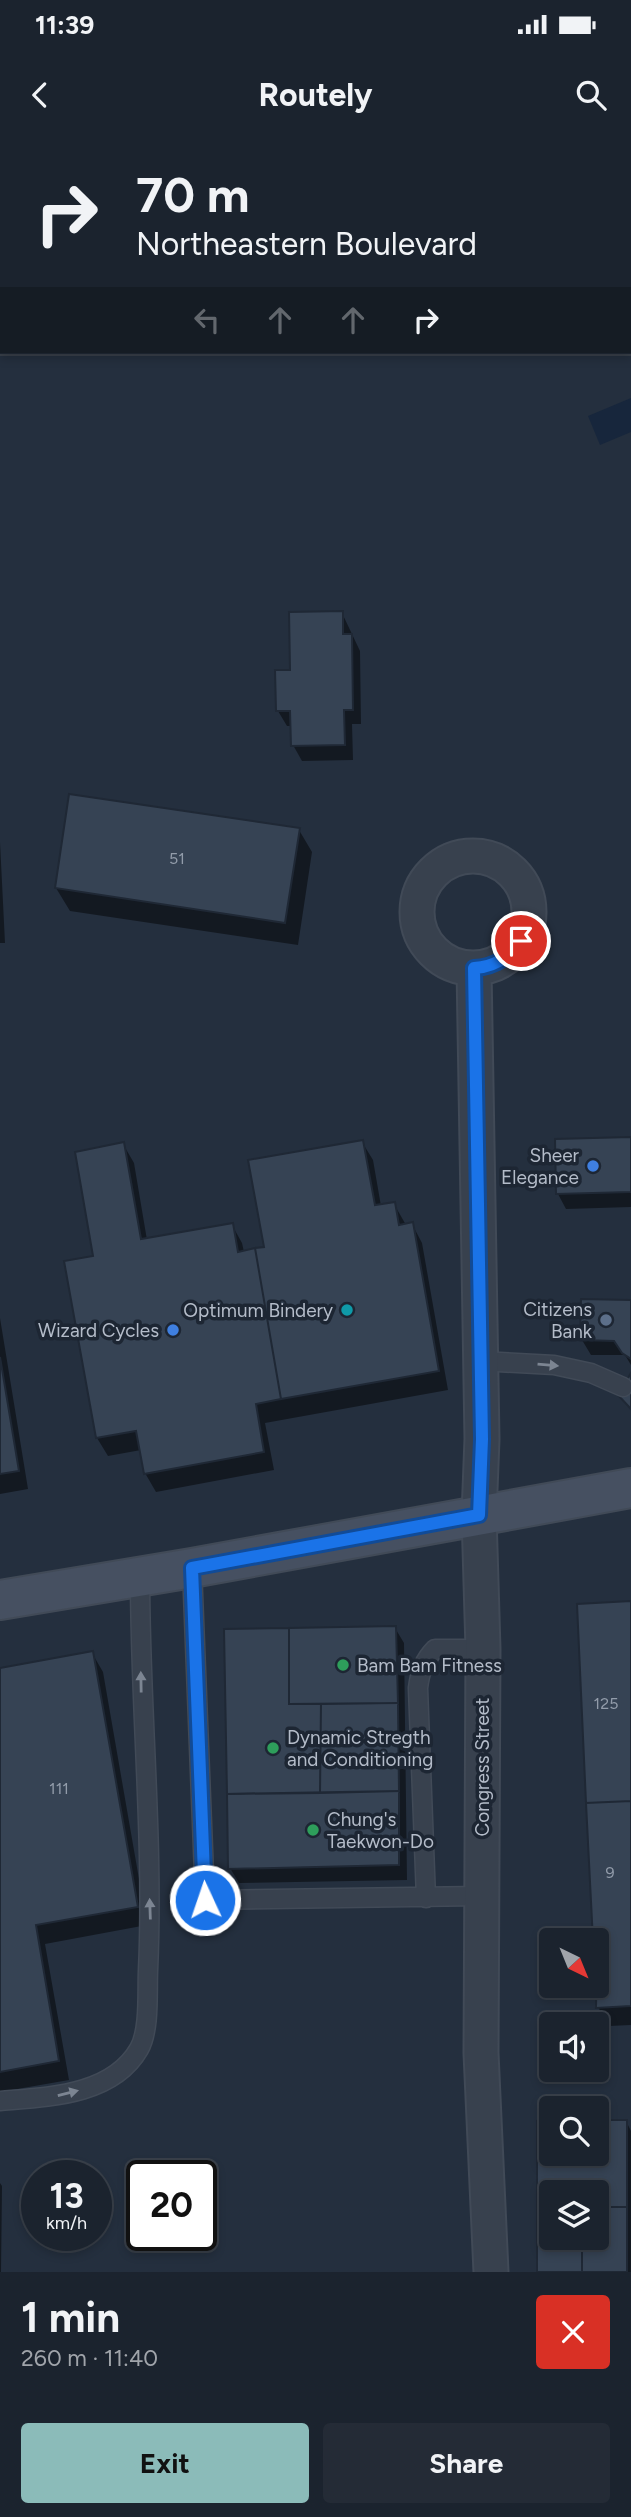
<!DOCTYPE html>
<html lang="en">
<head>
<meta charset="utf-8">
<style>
  body { margin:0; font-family:Figtree,sans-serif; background:#242b36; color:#f1f3f6; height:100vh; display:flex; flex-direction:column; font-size:26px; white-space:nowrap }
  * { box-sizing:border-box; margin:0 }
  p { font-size:23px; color:#a0a4aa }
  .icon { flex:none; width:38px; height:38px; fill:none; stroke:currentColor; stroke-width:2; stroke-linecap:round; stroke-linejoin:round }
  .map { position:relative; height:2132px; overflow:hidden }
  .side { display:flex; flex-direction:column; background:#1b232e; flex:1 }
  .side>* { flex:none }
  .banner { position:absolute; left:0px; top:0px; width:632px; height:214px; box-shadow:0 4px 10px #0003,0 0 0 2px #39404a; background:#1b232e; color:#f1f3f6; overflow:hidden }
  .needle { width:46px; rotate:137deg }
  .tools { position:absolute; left:539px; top:1788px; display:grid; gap:14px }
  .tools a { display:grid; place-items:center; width:70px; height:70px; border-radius:7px; background:#1b232e; box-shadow:0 4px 10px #0003,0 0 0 2px #39404a; font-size:35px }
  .speed { position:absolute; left:21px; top:2020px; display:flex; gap:14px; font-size:35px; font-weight:700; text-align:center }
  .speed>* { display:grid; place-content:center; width:91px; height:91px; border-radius:50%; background:#1b232e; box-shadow:0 4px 10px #0003,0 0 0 2px #39404a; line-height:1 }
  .speed small { font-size:18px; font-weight:400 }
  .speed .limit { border:4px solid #111; border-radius:10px; background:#fff; color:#111 }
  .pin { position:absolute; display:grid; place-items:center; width:60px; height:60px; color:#fff; margin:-30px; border:4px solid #fff; border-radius:50%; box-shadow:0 2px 7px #0007 }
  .me { position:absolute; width:77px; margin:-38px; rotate:357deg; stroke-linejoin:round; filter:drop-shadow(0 0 5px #0008) }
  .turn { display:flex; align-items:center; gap:24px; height:147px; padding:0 21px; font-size:32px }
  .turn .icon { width:91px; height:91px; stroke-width:2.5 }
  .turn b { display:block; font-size:49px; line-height:60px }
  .lanes { display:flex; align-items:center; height:66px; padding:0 21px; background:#0003; justify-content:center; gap:35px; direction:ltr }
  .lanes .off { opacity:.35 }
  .round { display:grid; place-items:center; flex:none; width:74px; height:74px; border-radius:7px; background:#242b36 }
  .overview { display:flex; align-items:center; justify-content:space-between; height:119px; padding:0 21px }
  h1 { font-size:42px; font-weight:700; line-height:52px }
  .primary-button { display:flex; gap:14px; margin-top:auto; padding:14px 21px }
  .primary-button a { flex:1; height:80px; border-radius:7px; background:#8bbbb9; color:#111; font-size:28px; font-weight:700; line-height:80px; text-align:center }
  .primary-button a+a { background:#242b36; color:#f1f3f6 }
  .status { display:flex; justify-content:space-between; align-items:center; height:49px; padding:0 35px; background:#1b232e; direction:ltr }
  .status svg { height:19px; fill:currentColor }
  header { display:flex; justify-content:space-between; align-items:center; height:91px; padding:0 21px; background:#1b232e; font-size:32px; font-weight:700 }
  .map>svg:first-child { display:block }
</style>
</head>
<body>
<div class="status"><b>11:39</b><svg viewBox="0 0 49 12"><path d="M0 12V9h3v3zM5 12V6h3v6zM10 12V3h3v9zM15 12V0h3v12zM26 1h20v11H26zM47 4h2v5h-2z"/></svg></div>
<header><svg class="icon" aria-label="back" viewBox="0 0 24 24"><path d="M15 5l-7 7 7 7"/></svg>Routely<svg class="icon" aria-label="search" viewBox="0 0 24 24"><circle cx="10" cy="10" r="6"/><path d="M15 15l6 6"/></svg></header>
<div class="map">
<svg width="631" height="2132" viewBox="0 0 631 2132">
  <rect width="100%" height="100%" fill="#242f3e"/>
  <path fill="#17263c" d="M 631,258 L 631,292 L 600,305 L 588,276 Z"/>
  <path fill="#0007" fill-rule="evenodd" d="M 0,0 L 113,0 L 114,2 L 2,2 L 0,103 Z
    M 121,0 L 227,0 L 206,2 Z
    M 351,0 L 589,0 L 590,2 L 351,2 Z
    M 342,473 L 360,511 L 361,584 L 352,584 L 353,620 L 302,621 L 293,605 L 292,586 L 287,586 L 278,571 L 292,532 Z
    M 299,690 L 312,712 L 298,805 L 70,771 L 56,748 Z
    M 0,702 L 5,803 L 0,803 Z
    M 631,999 L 631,1067 L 566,1069 L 558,1054 Z
    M 362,1002 L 373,1020 L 381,1066 L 394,1064 L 406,1085 L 412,1084 L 422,1103 L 448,1250 L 265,1283 L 274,1330 L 156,1352 L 145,1333 L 141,1310 L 108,1316 L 97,1298 L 66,1123 L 95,1118 L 123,1004 L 134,1023 L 147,1100 L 232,1085 L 242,1103 L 244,1112 L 266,1108 Z
    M 631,1161 L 631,1225 L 625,1215 L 591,1215 L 582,1200 Z
    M 0,1178 L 28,1349 L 0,1354 Z
    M 631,1463 L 631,1885 L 609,1886 L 598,1867 L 597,1801 Z
    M 395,1488 L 404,1503 L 407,1740 L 239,1743 L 230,1728 L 226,1491 Z
    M 92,1513 L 103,1532 L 147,1785 L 45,1804 L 69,1940 L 0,1952 L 0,1530 Z
    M 626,1981 L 631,1991 L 631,2132 L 539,2132 L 538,1982 L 551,1982 L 551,2014 L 597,2014 L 597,1982 ZM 551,2053 L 597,2053 L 597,2098 L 551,2098 Z
    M 0,2043 L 2,2046 L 1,2132 L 0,2132 Z"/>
  <path fill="#364354" stroke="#1f2835" stroke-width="2" d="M 0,0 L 106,0 L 106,2 L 2,2 L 0,80 Z
    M 350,0 L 576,0 L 350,2 Z
    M 630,65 L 631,65 L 631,161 L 630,161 Z
    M 343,471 L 343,494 L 352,494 L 353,570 L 344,570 L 345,605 L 291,606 L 290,571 L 276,571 L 275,530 L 290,530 L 289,472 Z
    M 69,654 L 300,688 L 285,783 L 55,748 Z
    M 631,997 L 631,1052 L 556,1054 L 555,999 Z
    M 363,1000 L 375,1065 L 395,1062 L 399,1085 L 413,1082 L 439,1231 L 281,1259 L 255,1108 L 264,1107 L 248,1020 Z
    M 124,1002 L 141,1099 L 233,1083 L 238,1112 L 255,1108 L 281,1259 L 256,1264 L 264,1312 L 144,1334 L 136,1291 L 96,1298 L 64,1121 L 93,1116 L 75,1012 Z
    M 581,1159 L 631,1160 L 631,1219 L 622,1213 L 614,1201 L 580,1200 Z
    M 0,1217 L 19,1331 L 0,1334 Z
    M 631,1233 L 631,1269 L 618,1255 Z
    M 631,1461 L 631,1661 L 586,1663 L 577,1464 Z
    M 396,1486 L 398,1563 L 289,1564 L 289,1488 Z
    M 289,1488 L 289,1564 L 321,1564 L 320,1653 L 227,1654 L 224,1489 Z
    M 93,1511 L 138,1767 L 36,1785 L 59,1921 L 0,1932 L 0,1528 Z
    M 398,1563 L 399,1651 L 320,1653 L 321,1564 Z
    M 399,1651 L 399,1725 L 228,1729 L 227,1654 Z
    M 631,1661 L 631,1866 L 596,1868 L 597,1801 L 593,1801 L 586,1663 Z
    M 551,1980 L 551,2014 L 597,2014 L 597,1980 L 627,1980 L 627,2067 L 597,2067 L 597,2053 L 551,2053 L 551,2068 L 537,2068 L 537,1981 Z
    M 597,2067 L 627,2067 L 627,2132 L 582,2132 L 582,2098 L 597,2098 Z
    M 537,2068 L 551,2068 L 551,2098 L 582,2098 L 582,2132 L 537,2132 Z"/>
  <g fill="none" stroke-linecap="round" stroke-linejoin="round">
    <g stroke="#414a57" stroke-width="21">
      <path id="lane" d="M 480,1221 L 554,1225 L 591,1233 L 623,1247
        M 192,1428 L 205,1760 L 481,1756
        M 426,1758 L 418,1548 C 420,1532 424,1520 435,1509 L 483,1509
        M 0,1961 C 47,1957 112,1956 139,1909 C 150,1890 147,1852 148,1831 C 154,1700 140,1568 140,1437"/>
    </g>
    <g stroke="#414a57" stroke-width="37">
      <path id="street" d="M417 772a56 56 0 1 1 112 0a56 56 0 1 1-112 0Z
        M 474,828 L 482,1299 L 479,1375 L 483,1509 L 481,1913 L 491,2132"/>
    </g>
    <g stroke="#414a57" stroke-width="42">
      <path id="secondary" d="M 0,1460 L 192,1428 L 631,1348"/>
    </g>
    <use href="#lane" stroke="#38414e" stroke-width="18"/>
    <use href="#street" stroke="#38414e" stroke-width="33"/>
    <use href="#secondary" stroke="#465061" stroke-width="38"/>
  </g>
  <defs><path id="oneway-solid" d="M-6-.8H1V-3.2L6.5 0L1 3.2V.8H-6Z" transform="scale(1.75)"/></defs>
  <g fill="#7c8592">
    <use href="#oneway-solid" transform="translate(548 1225) rotate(5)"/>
    <use href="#oneway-solid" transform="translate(141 1542) rotate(-91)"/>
    <use href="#oneway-solid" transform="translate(150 1769) rotate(-92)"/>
    <use href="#oneway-solid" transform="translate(68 1953) rotate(-14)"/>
  </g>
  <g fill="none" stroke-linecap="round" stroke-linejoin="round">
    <g stroke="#114b97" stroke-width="18">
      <path id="route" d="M 205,1760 L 192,1428 L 479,1375 L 482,1299 L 474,828 C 495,827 509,817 521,801"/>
    </g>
    <use href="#route" stroke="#1a73e8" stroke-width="12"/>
  </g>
  <g fill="#3f7fe0" stroke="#1d2633" stroke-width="2.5">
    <circle cx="593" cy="1026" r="7"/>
    <circle cx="173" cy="1190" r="7"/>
  </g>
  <circle fill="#0f9aa8" stroke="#1d2633" stroke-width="2.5" cx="347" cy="1170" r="7"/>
  <circle fill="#5c6f8a" stroke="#1d2633" stroke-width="2.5" cx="606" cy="1180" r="7"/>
  <g fill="#2e9e5b" stroke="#1d2633" stroke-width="2.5">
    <circle cx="343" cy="1525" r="7"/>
    <circle cx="273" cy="1608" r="7"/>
    <circle cx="313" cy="1690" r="7"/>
  </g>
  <g text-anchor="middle" stroke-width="7" stroke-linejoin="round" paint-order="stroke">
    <g font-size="16" fill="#929caa">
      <text x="177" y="724">51</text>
      <text x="606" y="1569">125</text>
      <text x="59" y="1654">111</text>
      <text x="610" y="1738">9</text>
    </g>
    <g font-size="19" fill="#b4bcc9" stroke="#1d2633" text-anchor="end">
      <text x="579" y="1022">Sheer<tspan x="579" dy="22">Elegance</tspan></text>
      <text x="592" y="1176">Citizens<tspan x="592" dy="22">Bank</tspan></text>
      <text x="333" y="1177">Optimum Bindery</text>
      <text x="159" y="1197">Wizard Cycles</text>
      <text x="357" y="1532" text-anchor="start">Bam Bam Fitness</text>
      <text x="287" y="1604" text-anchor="start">Dynamic Stregth<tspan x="287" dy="22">and Conditioning</tspan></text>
      <text x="327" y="1686" text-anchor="start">Chung's<tspan x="327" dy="22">Taekwon-Do</tspan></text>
    </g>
    <g font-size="19" fill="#b4bcc9" stroke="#1d2633">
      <text transform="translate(482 1627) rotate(-90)" y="7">Congress Street</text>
    </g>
  </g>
</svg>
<div class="tools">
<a><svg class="needle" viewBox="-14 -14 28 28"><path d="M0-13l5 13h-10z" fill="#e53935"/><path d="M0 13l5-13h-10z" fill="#a0a4aa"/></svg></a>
<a><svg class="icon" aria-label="sound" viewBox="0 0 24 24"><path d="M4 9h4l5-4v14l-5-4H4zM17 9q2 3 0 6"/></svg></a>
<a><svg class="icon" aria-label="search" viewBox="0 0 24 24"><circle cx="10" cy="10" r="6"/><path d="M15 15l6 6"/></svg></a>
<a><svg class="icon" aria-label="layers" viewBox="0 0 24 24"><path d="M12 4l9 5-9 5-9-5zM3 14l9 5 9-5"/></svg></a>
</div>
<div class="speed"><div>13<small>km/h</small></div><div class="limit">20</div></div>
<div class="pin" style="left:521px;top:801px;background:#d93025"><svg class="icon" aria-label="arrive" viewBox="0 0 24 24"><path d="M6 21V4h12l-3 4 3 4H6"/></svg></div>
<svg class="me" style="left:205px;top:1760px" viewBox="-20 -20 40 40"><circle r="17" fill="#1a73e8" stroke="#fff" stroke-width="3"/><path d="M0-11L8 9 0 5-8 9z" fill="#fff"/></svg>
<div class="banner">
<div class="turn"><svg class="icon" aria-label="right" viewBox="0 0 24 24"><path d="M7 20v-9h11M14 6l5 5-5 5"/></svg><div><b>70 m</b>Northeastern Boulevard</div></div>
<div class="lanes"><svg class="icon off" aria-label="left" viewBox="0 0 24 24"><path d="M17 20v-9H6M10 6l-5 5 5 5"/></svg><svg class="icon off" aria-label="ahead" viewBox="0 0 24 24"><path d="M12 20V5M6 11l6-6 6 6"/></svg><svg class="icon off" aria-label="ahead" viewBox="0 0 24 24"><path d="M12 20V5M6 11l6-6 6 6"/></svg><svg class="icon" aria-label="right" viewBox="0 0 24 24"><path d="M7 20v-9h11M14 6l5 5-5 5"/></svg></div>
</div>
</div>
<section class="side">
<div class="overview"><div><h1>1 min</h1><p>260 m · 11:40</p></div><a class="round" style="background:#d93025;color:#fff"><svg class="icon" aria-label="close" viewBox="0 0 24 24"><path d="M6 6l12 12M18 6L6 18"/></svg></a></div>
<div class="primary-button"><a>Exit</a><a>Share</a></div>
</section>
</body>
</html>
